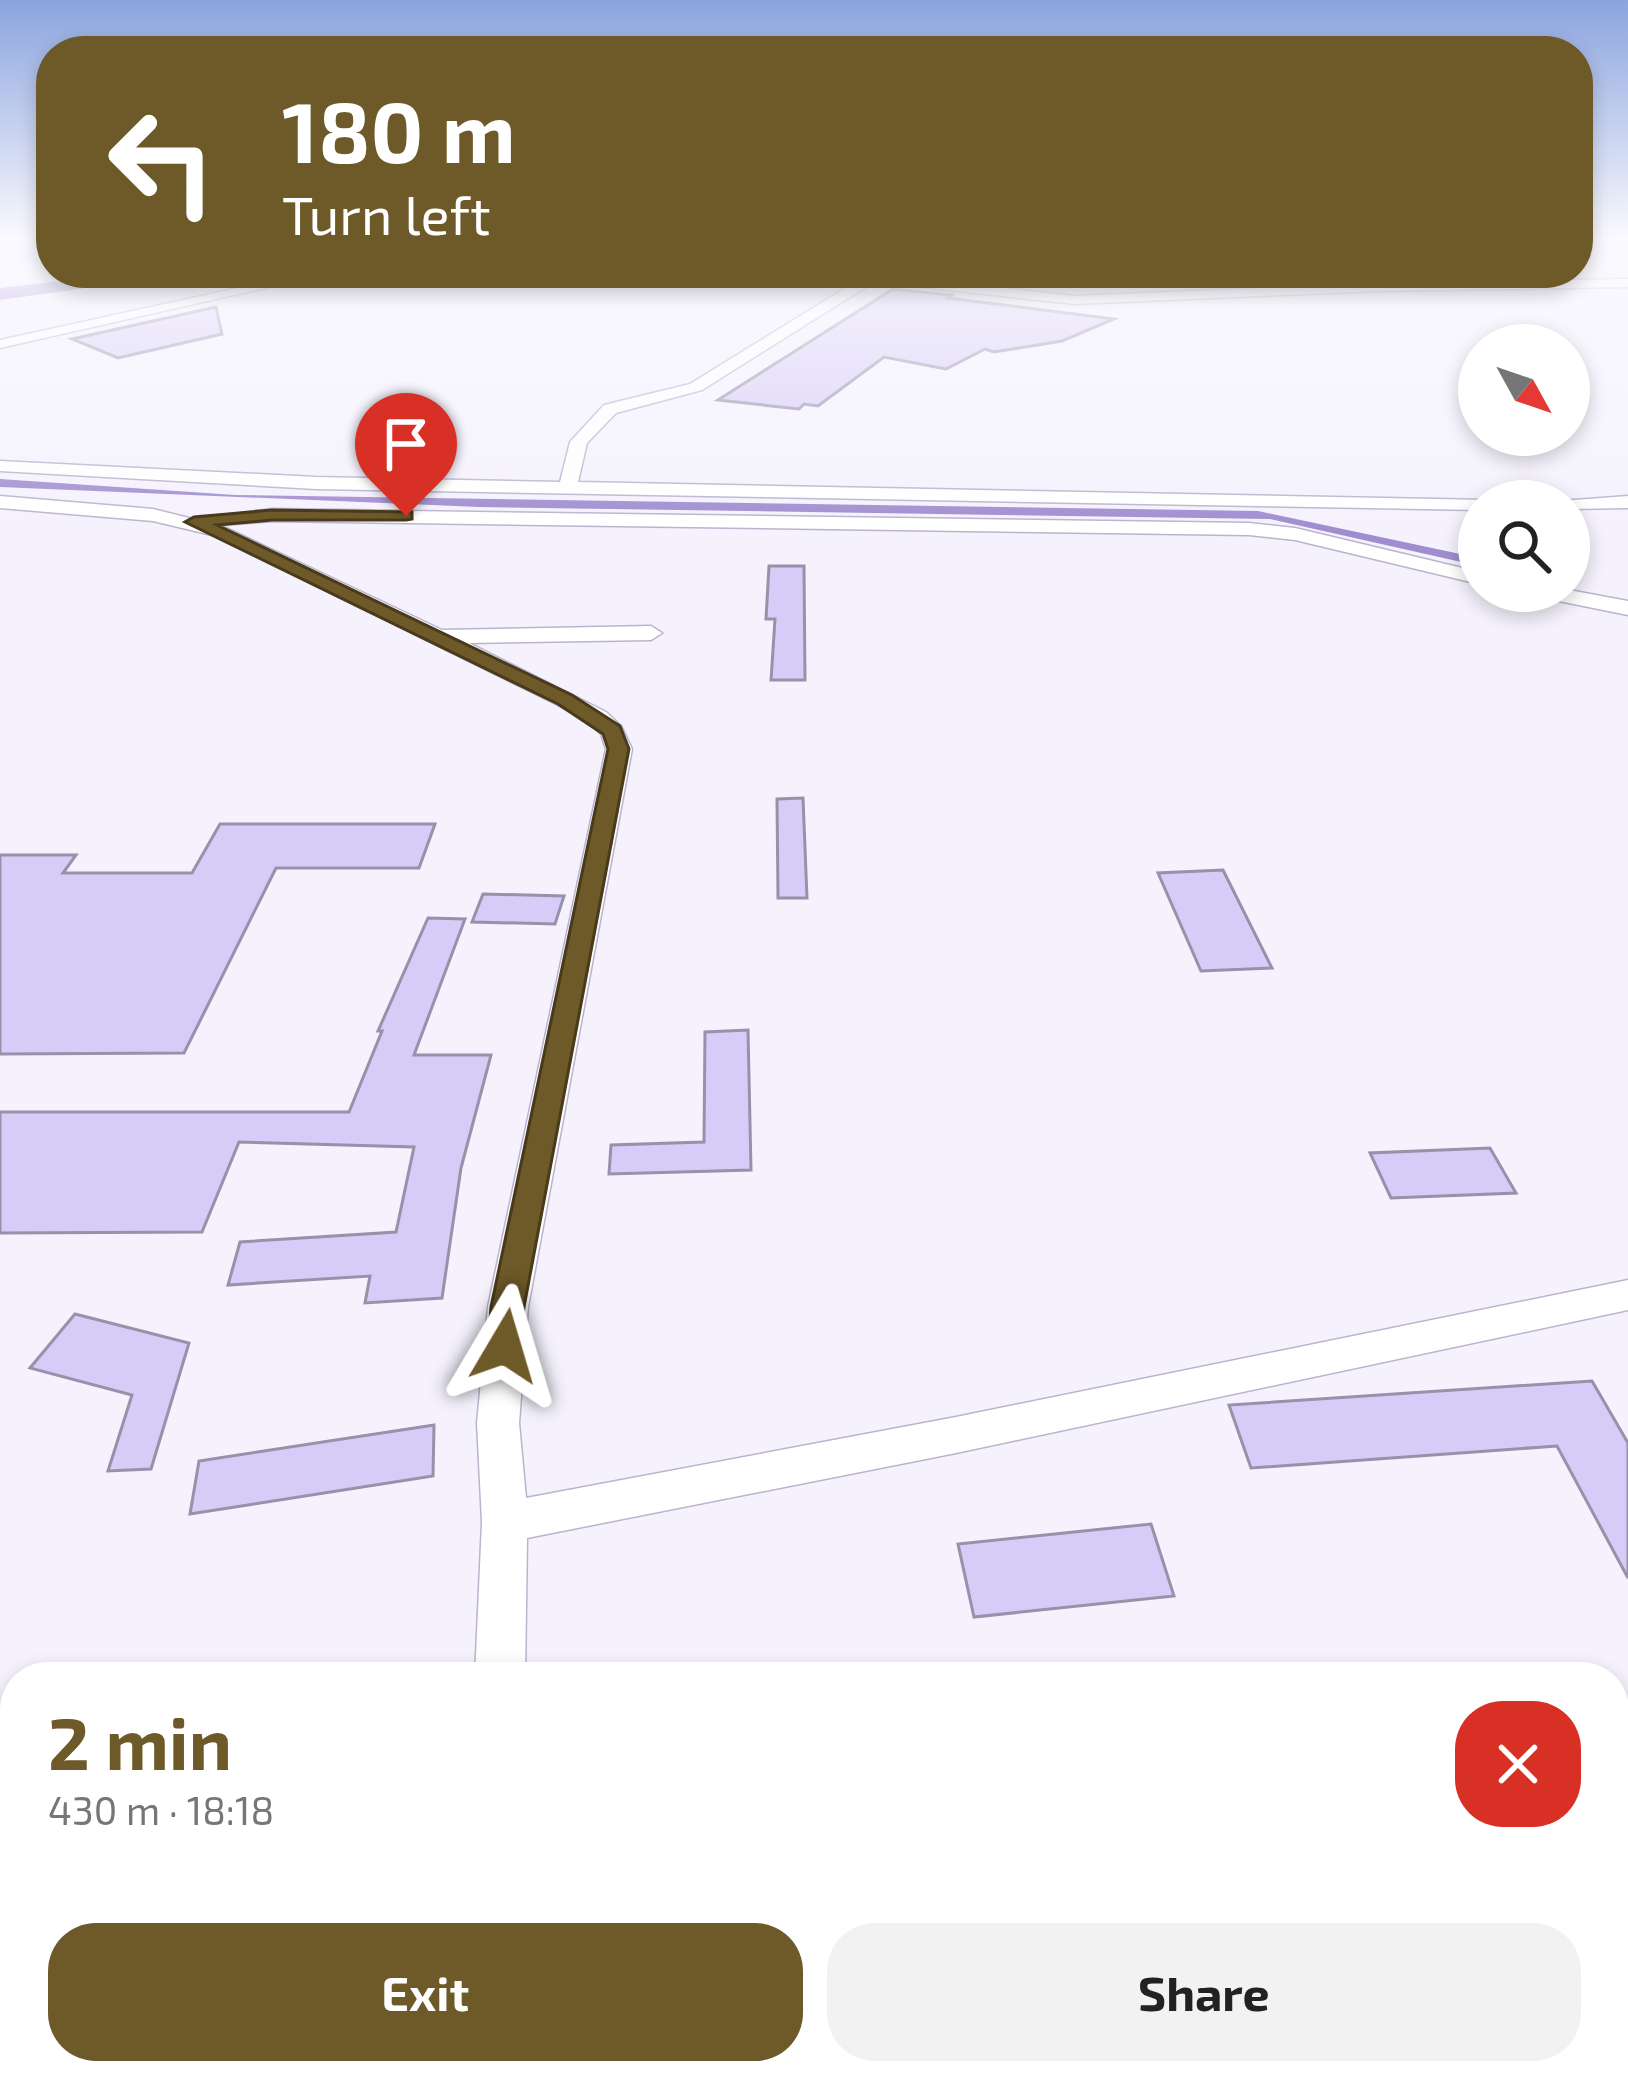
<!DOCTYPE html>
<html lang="en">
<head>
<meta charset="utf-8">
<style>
  body { margin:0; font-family:"Exo 2",sans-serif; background:#f2f2f2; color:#222; height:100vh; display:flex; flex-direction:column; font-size:45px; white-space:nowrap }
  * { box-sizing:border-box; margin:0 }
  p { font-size:39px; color:#767676 }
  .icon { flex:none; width:66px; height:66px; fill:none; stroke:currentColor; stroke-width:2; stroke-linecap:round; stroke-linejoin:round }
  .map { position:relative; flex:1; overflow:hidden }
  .sheet { position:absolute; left:0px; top:1662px; width:1629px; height:423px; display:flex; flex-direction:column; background:#fff; border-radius:48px 48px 0 0; box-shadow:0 6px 18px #0003 }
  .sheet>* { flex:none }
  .top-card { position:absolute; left:36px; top:36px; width:1557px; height:252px; border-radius:48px; box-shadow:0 6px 18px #0003; background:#6e5928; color:#fff; overflow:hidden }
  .needle { width:78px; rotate:130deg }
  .fabs { position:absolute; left:1458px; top:324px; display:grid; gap:24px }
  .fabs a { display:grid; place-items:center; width:132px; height:132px; border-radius:50%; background:#fff; box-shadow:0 6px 18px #0003; font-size:60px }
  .pin { position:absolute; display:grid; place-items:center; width:102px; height:102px; color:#fff; margin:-123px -51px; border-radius:50% 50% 50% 0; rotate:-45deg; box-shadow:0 0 12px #0007 }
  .pin .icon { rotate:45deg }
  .me { position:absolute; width:132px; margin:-66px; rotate:7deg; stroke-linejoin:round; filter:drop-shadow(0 0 9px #0008) }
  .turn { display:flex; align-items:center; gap:42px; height:252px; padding:0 48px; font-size:54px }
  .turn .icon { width:156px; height:156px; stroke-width:2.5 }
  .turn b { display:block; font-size:84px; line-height:102px }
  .round { display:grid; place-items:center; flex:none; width:126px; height:126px; border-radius:48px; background:#f2f2f2 }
  .headline { display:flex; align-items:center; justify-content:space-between; height:204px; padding:0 48px }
  h1 { font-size:72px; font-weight:700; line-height:90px; color:#6e5928 }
  .cta { display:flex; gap:24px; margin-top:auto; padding:24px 48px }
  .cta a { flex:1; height:138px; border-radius:48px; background:#6e5928; color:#fff; font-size:48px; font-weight:700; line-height:138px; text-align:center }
  .cta a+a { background:#f2f2f2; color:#222 }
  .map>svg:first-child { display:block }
</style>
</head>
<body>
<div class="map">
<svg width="1628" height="2083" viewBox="0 0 1628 2083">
  <rect width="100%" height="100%" fill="#f5f2fd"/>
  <path fill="#a08dd0" d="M 129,273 L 326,277 L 503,273 L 317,279 L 166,277 L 0,300 L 0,288 Z
    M 0,479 L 235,495 L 1258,511 L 1479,558 L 1479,566 L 1270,519 L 479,507 L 0,487 Z"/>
  <path fill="#d7ccf7" stroke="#9791aa" stroke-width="3" d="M 893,289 L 952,295 L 948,298 L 1114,319 L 1062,341 L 994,352 L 985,349 L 946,369 L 884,357 L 818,406 L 804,404 L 799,409 L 718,400 Z
    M 216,307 L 222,334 L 118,358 L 72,339 Z
    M 769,566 L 804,566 L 805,680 L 771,680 L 775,619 L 766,619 Z
    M 803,798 L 807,898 L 778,898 L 777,799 Z
    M 220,824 L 435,824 L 419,868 L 276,868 L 184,1053 L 0,1054 L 0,855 L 76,855 L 63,873 L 192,873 Z
    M 1223,870 L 1272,968 L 1201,971 L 1158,873 Z
    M 483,894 L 564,896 L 555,924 L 472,922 Z
    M 428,918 L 465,919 L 414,1055 L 491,1055 L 461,1168 L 442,1298 L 365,1303 L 370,1276 L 228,1285 L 240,1242 L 396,1232 L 414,1147 L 239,1142 L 202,1232 L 0,1233 L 0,1112 L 349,1112 L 382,1031 L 378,1031 Z
    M 748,1030 L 751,1170 L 609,1174 L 611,1145 L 704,1142 L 705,1032 Z
    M 1490,1148 L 1516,1193 L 1391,1198 L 1370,1153 Z
    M 75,1314 L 189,1343 L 151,1469 L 108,1471 L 132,1395 L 30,1368 Z
    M 1592,1381 L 1628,1443 L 1628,1578 L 1557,1446 L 1251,1468 L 1229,1405 Z
    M 434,1425 L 433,1476 L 190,1514 L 199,1461 Z
    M 1151,1524 L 1174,1596 L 974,1617 L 958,1544 Z"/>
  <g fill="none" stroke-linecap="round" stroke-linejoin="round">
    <g stroke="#bab4ce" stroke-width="3">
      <path id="minor" d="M 306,273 L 331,273 L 0,348 L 0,340 Z
        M 870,273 L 1074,296 L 1378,283 L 1628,279 L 1628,287 L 1378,291 L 1074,304 L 874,282 L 702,390 L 616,413 L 587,443 L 578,482 L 1486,500 L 1479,501 L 1479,510 L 316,489 L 0,471 L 0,461 L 316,477 L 560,482 L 570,442 L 604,405 L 690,384 Z
        M 0,496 L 153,509 L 193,519 L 272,509 L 1249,523 L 1295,528 L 1479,572 L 1479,584 L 1295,540 L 1249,535 L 272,521 L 220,525 L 442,630 L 651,626 L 662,633 L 651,640 L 469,643 L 606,712 L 621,726 L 632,749 L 528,1307 L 519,1423 L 526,1498 L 956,1417 L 1628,1280 L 1628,1310 L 956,1453 L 527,1538 L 525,1677 L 475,1677 L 482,1522 L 477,1423 L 488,1307 L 606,749 L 601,734 L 588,722 L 556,704 L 216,536 L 153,521 L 0,508 Z
        M 1628,496 L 1628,508 L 1569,509 L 1569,501 L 1561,501 Z
        M 1569,590 L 1628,601 L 1628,615 L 1539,597 L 1528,591 Z
        M 460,2070 L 520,2070 L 520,2083 L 460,2083 Z"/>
    </g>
    <use href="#minor" fill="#fff" fill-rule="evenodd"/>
  </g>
  <linearGradient id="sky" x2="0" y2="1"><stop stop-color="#8ba4de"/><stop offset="0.45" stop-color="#faf9fe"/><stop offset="1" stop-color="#faf9fe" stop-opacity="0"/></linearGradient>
  <rect width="1628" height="529" fill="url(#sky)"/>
  <path fill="#6e5928" stroke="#483a1a" stroke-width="3" d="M 272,510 L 412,512 L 412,519 L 406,520 L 272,520 L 217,525 L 572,695 L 620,726 L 629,749 L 524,1307 L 517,1355 L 505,1359 L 493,1355 L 488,1346 L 491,1307 L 608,749 L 603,734 L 558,704 L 185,522 L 194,517 Z"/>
</svg>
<div class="fabs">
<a><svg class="needle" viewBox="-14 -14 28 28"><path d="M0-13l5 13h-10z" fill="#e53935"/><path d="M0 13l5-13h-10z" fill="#767676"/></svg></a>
<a><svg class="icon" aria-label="search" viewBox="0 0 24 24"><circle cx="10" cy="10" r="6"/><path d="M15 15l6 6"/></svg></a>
</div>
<div class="pin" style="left:406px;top:516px;background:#d93025"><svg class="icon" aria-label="arrive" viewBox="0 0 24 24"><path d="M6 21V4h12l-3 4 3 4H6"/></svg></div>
<svg class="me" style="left:505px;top:1346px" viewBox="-20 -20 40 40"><path d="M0-17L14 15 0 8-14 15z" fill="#6e5928" stroke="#fff" stroke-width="4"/></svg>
<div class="top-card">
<div class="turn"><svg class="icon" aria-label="left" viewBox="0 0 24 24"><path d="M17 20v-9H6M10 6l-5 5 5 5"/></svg><div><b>180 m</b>Turn left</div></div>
</div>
<section class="sheet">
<div class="headline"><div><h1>2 min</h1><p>430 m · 18:18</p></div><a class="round" style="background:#d93025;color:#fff"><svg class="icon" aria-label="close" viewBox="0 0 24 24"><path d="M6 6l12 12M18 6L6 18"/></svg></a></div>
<div class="cta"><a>Exit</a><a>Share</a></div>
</section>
</div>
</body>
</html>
